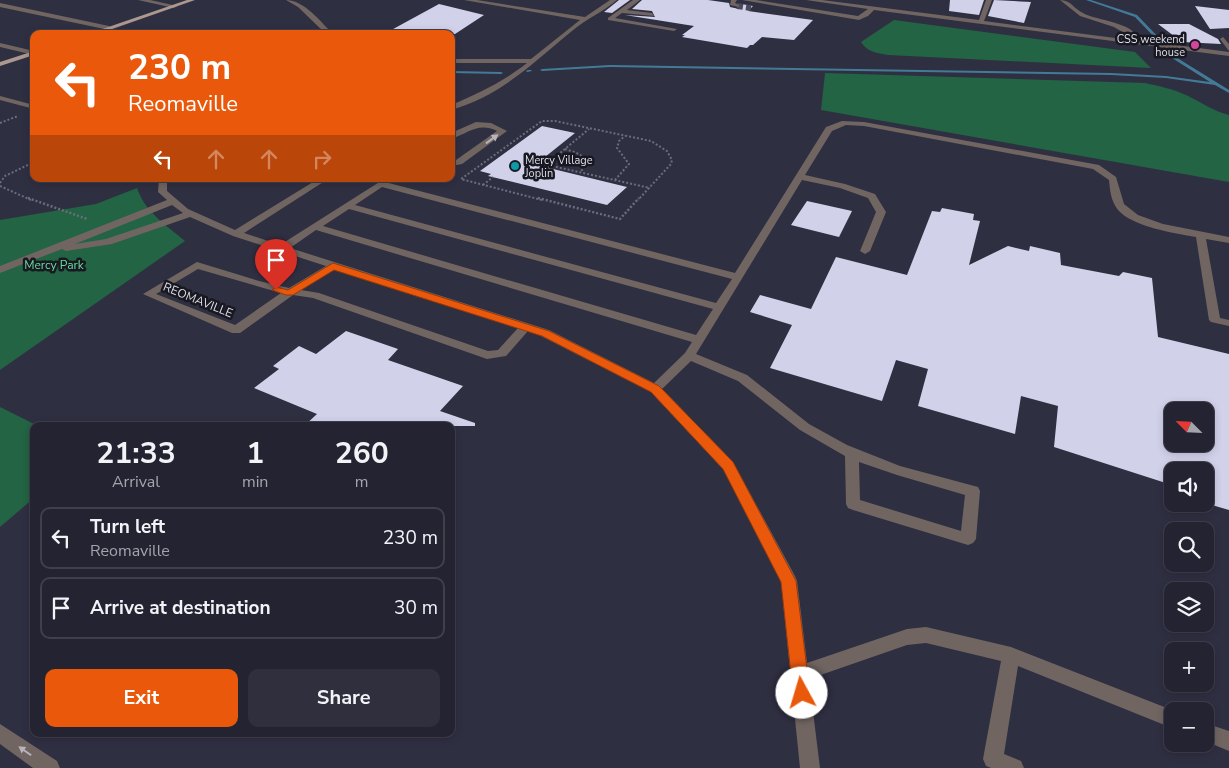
<!DOCTYPE html>
<html lang="en">
<head>
<meta charset="utf-8">
<style>
  body { margin:0; font-family:"Nunito Sans",sans-serif; background:#2f2f3e; color:#f1f3f6; height:100vh; display:flex; flex-direction:column; font-size:19px; white-space:nowrap }
  * { box-sizing:border-box; margin:0 }
  p { font-size:16px; color:#a3a4ac }
  .icon { flex:none; width:28px; height:28px; fill:none; stroke:currentColor; stroke-width:2; stroke-linecap:round; stroke-linejoin:round }
  .map { position:relative; flex:1; overflow:hidden }
  .sheet { position:absolute; left:30px; top:422px; width:425px; height:315px; display:flex; flex-direction:column; background:#232332; border-radius:10px; box-shadow:0 2px 8px #0003,0 0 0 1px #40404d }
  .sheet>* { flex:none }
  .hud { position:absolute; left:30px; top:30px; width:425px; height:152px; border-radius:10px; box-shadow:0 2px 8px #0003,0 0 0 1px #40404d; background:#ea580c; color:#fff; overflow:hidden }
  .needle { width:32px; rotate:294deg }
  .buttons { position:absolute; left:1164px; top:402px; display:grid; gap:10px }
  .buttons a { display:grid; place-items:center; width:50px; height:50px; border-radius:10px; background:#232332; box-shadow:0 2px 8px #0003,0 0 0 1px #40404d; font-size:25px }
  .pin { position:absolute; display:grid; place-items:center; width:42px; height:42px; color:#fff; margin:-51px -21px; border-radius:50% 50% 50% 0; rotate:-45deg; box-shadow:0 0 5px #0007 }
  .pin .icon { rotate:45deg }
  .me { position:absolute; width:55px; margin:-28px; rotate:354deg; stroke-linejoin:round; filter:drop-shadow(0 0 4px #0008) }
  .turn { display:flex; align-items:center; gap:18px; height:105px; padding:0 15px; font-size:22px }
  .turn .icon { width:65px; height:65px; stroke-width:2.5 }
  .turn b { display:block; font-size:35px; line-height:42px }
  .lanes { display:flex; align-items:center; height:48px; padding:0 15px; background:#0003; justify-content:center; gap:25px; direction:ltr }
  .lanes .off { opacity:.35 }
  .eta { display:flex; justify-content:space-evenly; align-items:center; height:85px; text-align:center }
  .eta b { font-size:30px; font-weight:700; line-height:35px }
  .cta { display:flex; gap:10px; margin-top:auto; padding:10px 15px }
  .cta a { flex:1; height:58px; border-radius:10px; background:#ea580c; color:#fff; font-size:20px; font-weight:700; line-height:58px; text-align:center }
  .cta a+a { background:#2f2f3e; color:#f1f3f6 }
  ul { padding:0; list-style:none }
  li { display:flex; align-items:center; gap:15px; height:62px; margin:0 10px 8px; padding:0 5px; border:2px solid #40404d; border-radius:10px }
  li div { flex:1 }
  li b { display:block; font-size:19px }
  li em { font-style:normal }
  .map>svg:first-child { display:block }
</style>
</head>
<body>
<div class="map">
<svg width="1229" height="768" viewBox="0 0 1229 768">
  <rect width="100%" height="100%" fill="#2f2f42"/>
  <path fill="#226443" d="M 894,20 L 1135,52 L 1151,68 L 888,55 C 877,53 867,52 861,42 Z
    M 825,73 L 1145,83 C 1159,86 1173,89 1186,95 C 1201,102 1213,111 1229,115 L 1229,182 L 821,110 Z
    M 137,188 C 145,212 166,225 185,241 L 0,370 L 0,220 L 96,204 Z
    M 0,407 L 38,426 L 34,426 L 34,498 L 0,527 Z"/>
  <g fill="none" stroke-linecap="round" stroke-linejoin="round">
    <path fill="#437b97" fill-rule="evenodd" d="M 1086,0 L 1091,0 L 1137,15 L 1163,42 L 1160,43 L 1135,17 Z
      M 1165,48 L 1167,48 L 1174,56 L 1229,90 L 1229,93 L 1215,85 L 1166,78 L 1111,75 L 610,67 L 542,71 L 540,70 L 542,69 L 610,65 L 1111,73 L 1166,76 L 1210,82 L 1172,58 L 1165,50 Z
      M 528,70 L 531,70 L 532,71 L 527,72 L 526,71 Z
      M 451,71 L 501,72 L 503,73 L 501,74 L 451,73 Z"/>
  </g>
  <path fill="#d1d2ea" fill-rule="evenodd" d="M 619,0 L 630,0 L 612,13 L 604,12 Z
    M 642,0 L 708,0 L 729,3 L 730,7 L 739,9 L 741,4 L 753,6 L 748,11 L 813,20 L 794,40 L 762,37 L 753,45 L 750,45 L 747,48 L 682,37 L 685,35 L 682,35 L 694,26 L 625,15 L 655,17 L 652,11 L 632,9 Z
    M 950,0 L 984,0 L 979,15 L 949,11 Z
    M 994,0 L 1031,2 L 1024,23 L 988,16 Z
    M 439,4 L 484,15 L 455,34 L 384,34 Z
    M 1195,6 L 1229,10 L 1229,28 L 1210,29 Z
    M 1158,24 L 1189,24 L 1218,39 L 1221,44 L 1182,42 Z
    M 542,126 L 575,133 L 540,161 L 554,164 L 549,168 L 627,187 L 607,205 L 488,176 L 491,174 L 480,171 Z
    M 807,201 L 852,211 L 839,237 L 791,225 Z
    M 942,208 L 974,214 L 973,220 L 980,221 L 969,265 L 1008,246 L 1029,251 L 1030,246 L 1060,253 L 1061,265 L 1119,276 L 1123,272 L 1152,278 L 1158,337 L 1229,354 L 1229,510 L 1205,503 L 1205,471 L 1172,471 L 1172,485 L 1054,447 L 1058,406 L 1021,396 L 1015,434 L 918,406 L 928,369 L 896,360 L 882,401 L 770,368 L 792,325 L 750,312 L 760,295 L 811,309 L 836,257 L 907,275 L 932,211 L 940,212 ZM 1172,411 L 1205,411 L 1205,444 L 1172,444 Z
    M 346,331 L 398,349 L 388,360 L 463,386 L 440,411 L 475,423 L 475,426 L 304,426 L 317,414 L 254,388 L 279,369 L 273,366 L 299,346 L 316,354 Z"/>
  <g fill="none" stroke-linecap="round" stroke-linejoin="round">
    <path stroke="#49495b" stroke-width="6" stroke-dasharray="6 3" stroke-linecap="butt" d="M 737,6 L 751,8"/>
    <path stroke="#6c6c7d" stroke-width="2" stroke-dasharray="2 2" stroke-linecap="butt" d="M 0,123 L 18,116
      M 565,149 C 574,152 584,154 588,164 L 580,172
      M 548,163 L 589,129
      M 552,166 L 650,188
      M 615,180 L 629,164 L 617,148 L 619,141 L 625,136
      M 0,183 L 5,176 L 34,162
      M 483,185 L 493,177
      M 0,186 L 31,200
      M 542,200 L 461,179 L 542,121 L 555,121 L 651,141 L 667,151 L 672,160 L 671,164 L 638,200"/>
    <path stroke="#6c6c7d" stroke-width="2.5" stroke-dasharray="2 2" stroke-linecap="butt" d="M 28,198 L 87,219
      M 538,198 L 620,219 L 639,198"/>
    <path fill="#706561" fill-rule="evenodd" d="M 138,0 L 150,0 L 177,6 L 174,8 Z
      M 286,0 C 304,0 321,22 333,34 L 326,34 L 298,7 Z
      M 464,0 L 477,0 L 585,17 L 610,0 L 617,0 C 603,12 586,19 572,31 C 531,64 504,94 451,110 L 451,105 C 479,93 503,82 527,63 L 451,63 L 451,59 L 531,59 L 580,20 Z
      M 633,0 L 640,0 L 627,10 L 652,13 L 654,16 L 622,13 L 615,18 L 677,29 L 674,31 L 608,20 L 608,18 Z
      M 731,0 L 737,0 L 735,3 L 739,5 L 739,7 L 730,5 Z
      M 742,0 L 756,0 L 858,16 L 868,9 L 806,0 L 822,0 L 979,20 L 986,0 L 992,0 L 984,21 L 1131,40 L 1131,37 L 1114,27 L 1080,16 L 1060,0 C 1071,0 1074,9 1083,13 C 1097,21 1135,22 1138,40 L 1229,52 L 1229,56 L 874,10 L 868,16 L 859,20 Z
      M 0,3 L 109,26 L 112,28 L 109,30 L 0,7 Z
      M 1223,37 L 1229,44 L 1229,51 L 1220,39 Z
      M 0,43 L 34,51 L 34,55 L 0,47 Z
      M 0,96 L 34,105 L 34,109 L 0,100 Z
      M 842,121 L 864,122 L 1099,165 L 1116,177 L 1124,204 L 1138,215 L 1163,224 L 1229,237 L 1229,243 L 1206,239 L 1220,318 L 1229,320 L 1229,326 L 1211,322 L 1209,320 L 1196,237 C 1174,233 1133,227 1118,210 C 1111,201 1110,191 1109,180 L 1093,169 L 864,126 L 846,125 L 832,131 L 805,175 L 845,184 L 875,194 L 886,212 L 870,251 L 865,254 L 860,251 L 876,212 L 868,198 L 840,188 L 802,180 L 696,354 L 747,375 L 809,424 L 847,445 L 900,466 L 978,487 L 980,491 L 976,539 L 973,543 L 968,545 L 853,510 L 848,508 L 846,504 L 845,456 L 800,430 L 738,381 L 691,361 L 662,389 L 733,462 L 795,576 L 797,581 L 807,663 L 907,629 L 926,627 L 1011,647 L 1172,710 L 1176,711 L 1172,711 L 1172,728 L 1018,666 L 1004,754 L 1021,761 L 1024,768 L 991,768 L 986,766 L 983,759 L 1001,661 L 926,643 L 907,645 L 809,679 L 820,768 L 800,768 L 781,581 L 723,469 L 651,392 L 541,336 L 528,331 L 506,356 L 487,359 L 313,298 L 293,295 L 240,333 L 232,333 L 143,294 L 197,262 L 259,281 L 289,288 L 326,266 L 233,236 L 190,217 L 112,244 L 66,251 L 62,249 L 0,273 L 0,266 L 167,200 L 158,192 L 159,179 L 167,179 L 167,191 L 188,209 L 235,230 L 318,179 L 328,179 L 244,233 L 280,245 L 381,181 L 735,273 L 826,127 ZM 382,187 L 732,279 L 716,303 L 355,205 ZM 172,205 L 183,213 L 106,239 L 75,244 ZM 349,209 L 713,309 L 696,335 L 323,226 ZM 316,230 L 692,342 L 685,353 L 654,383 L 549,330 L 290,248 ZM 198,269 L 281,293 L 235,325 L 156,294 ZM 335,269 L 518,328 L 498,350 L 488,351 L 319,293 L 301,290 ZM 859,462 L 897,475 L 965,495 L 961,531 L 860,500 Z
      M 476,122 L 491,123 L 507,131 L 462,164 L 451,166 L 451,161 L 456,160 L 497,131 C 478,122 469,133 451,139 L 451,133 Z
      M 1205,723 L 1229,731 L 1229,751 L 1205,741 Z
      M 0,724 L 57,761 L 60,768 L 33,768 L 0,744 Z"/>
    <path fill="#ad988f" fill-rule="evenodd" d="M 187,0 L 195,0 L 98,34 L 88,34 Z
      M 34,51 L 34,55 L 0,66 L 0,62 Z"/>
  </g>
  <defs><path id="oneway-solid" d="M-6-.8H1V-3.2L6.5 0L1 3.2V.8H-6Z" transform="scale(1.25)"/></defs>
  <g fill="#b8b4bb">
    <use href="#oneway-solid" transform="translate(492 139) rotate(-36)"/>
    <use href="#oneway-solid" transform="translate(25 751) rotate(-145)"/>
  </g>
  <path fill="#ea580c" stroke="#983908" d="M 333,263 L 549,331 L 659,386 L 733,462 L 794,577 L 796,581 L 810,693 L 807,699 L 802,701 L 796,699 L 793,693 L 781,582 L 723,469 L 651,392 L 542,336 L 334,270 L 293,295 L 286,295 L 272,290 L 276,287 L 288,290 Z"/>
  <circle fill="#d1479c" stroke="#181821" stroke-width="2" cx="1195" cy="45" r="5"/>
  <circle fill="#0f9aa8" stroke="#181821" stroke-width="2" cx="515" cy="166" r="5"/>
  <g text-anchor="middle" stroke-width="5" stroke-linejoin="round" paint-order="stroke">
    <g font-size="11" fill="#dedeeb" stroke="#181821" text-anchor="end">
      <text x="1185" y="43">CSS weekend<tspan x="1185" dy="13">house</tspan></text>
      <text x="525" y="164" text-anchor="start">Mercy Village<tspan x="525" dy="13">Joplin</tspan></text>
    </g>
    <g font-size="12" fill="#66dc9e" stroke="#181821">
      <text x="54" y="269">Mercy Park</text>
    </g>
    <g font-size="12" fill="#dedeeb" stroke="#181821">
      <text transform="translate(198 300) rotate(22)" y="4">REOMAVILLE</text>
    </g>
  </g>
</svg>
<div class="buttons">
<a><svg class="needle" viewBox="-14 -14 28 28"><path d="M0-13l5 13h-10z" fill="#e53935"/><path d="M0 13l5-13h-10z" fill="#a3a4ac"/></svg></a>
<a><svg class="icon" aria-label="sound" viewBox="0 0 24 24"><path d="M4 9h4l5-4v14l-5-4H4zM17 9q2 3 0 6"/></svg></a>
<a><svg class="icon" aria-label="search" viewBox="0 0 24 24"><circle cx="10" cy="10" r="6"/><path d="M15 15l6 6"/></svg></a>
<a><svg class="icon" aria-label="layers" viewBox="0 0 24 24"><path d="M12 4l9 5-9 5-9-5zM3 14l9 5 9-5"/></svg></a>
<a>+</a>
<a>−</a>
</div>
<div class="pin" style="left:276px;top:290px;background:#d93025"><svg class="icon" aria-label="arrive" viewBox="0 0 24 24"><path d="M6 21V4h12l-3 4 3 4H6"/></svg></div>
<svg class="me" style="left:802px;top:693px" viewBox="-20 -20 40 40"><circle r="19" fill="#fff"/><path d="M0-13L10 11 0 6-10 11z" fill="#ea580c"/></svg>
<div class="hud">
<div class="turn"><svg class="icon" aria-label="left" viewBox="0 0 24 24"><path d="M17 20v-9H6M10 6l-5 5 5 5"/></svg><div><b>230 m</b>Reomaville</div></div>
<div class="lanes"><svg class="icon" aria-label="left" viewBox="0 0 24 24"><path d="M17 20v-9H6M10 6l-5 5 5 5"/></svg><svg class="icon off" aria-label="ahead" viewBox="0 0 24 24"><path d="M12 20V5M6 11l6-6 6 6"/></svg><svg class="icon off" aria-label="ahead" viewBox="0 0 24 24"><path d="M12 20V5M6 11l6-6 6 6"/></svg><svg class="icon off" aria-label="right" viewBox="0 0 24 24"><path d="M7 20v-9h11M14 6l5 5-5 5"/></svg></div>
</div>
<section class="sheet">
<div class="eta">
<div><b>21:33</b><p>Arrival</p></div>
<div><b>1</b><p>min</p></div>
<div><b>260</b><p>m</p></div>
</div>
<ul>
<li><svg class="icon" aria-label="left" viewBox="0 0 24 24"><path d="M17 20v-9H6M10 6l-5 5 5 5"/></svg><div><b>Turn left</b><p>Reomaville</p></div><em>230 m</em></li>
<li><svg class="icon" aria-label="arrive" viewBox="0 0 24 24"><path d="M6 21V4h12l-3 4 3 4H6"/></svg><div><b>Arrive at destination</b></div><em>30 m</em></li>
</ul>
<div class="cta"><a>Exit</a><a>Share</a></div>
</section>
</div>
</body>
</html>
